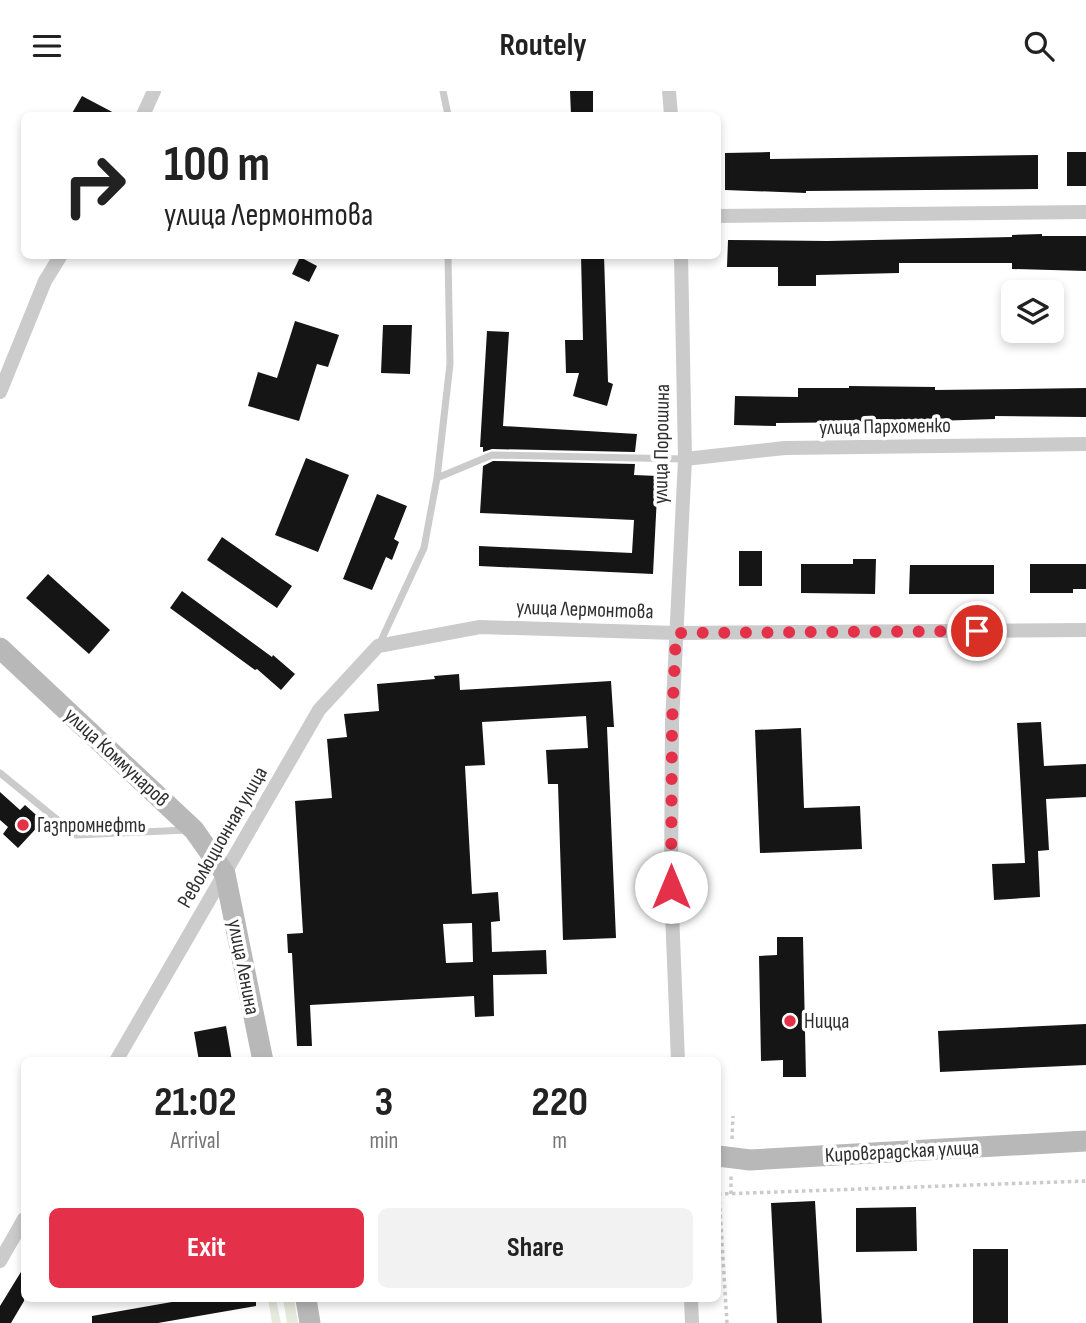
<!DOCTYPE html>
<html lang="en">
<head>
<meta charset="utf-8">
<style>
  body { margin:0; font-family:"Sofia Sans Condensed",sans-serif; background:#f2f2f2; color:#222; height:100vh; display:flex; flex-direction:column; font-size:26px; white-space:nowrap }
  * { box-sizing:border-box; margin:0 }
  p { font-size:23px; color:#767676 }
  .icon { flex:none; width:38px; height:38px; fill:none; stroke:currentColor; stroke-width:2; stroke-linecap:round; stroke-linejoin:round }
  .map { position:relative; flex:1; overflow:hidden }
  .sheet { position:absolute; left:21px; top:966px; width:700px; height:245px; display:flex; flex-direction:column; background:#fff; border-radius:10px; box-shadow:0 4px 10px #0003 }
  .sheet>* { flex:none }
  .hud { position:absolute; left:21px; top:21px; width:700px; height:147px; border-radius:10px; box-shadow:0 4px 10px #0003; background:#fff; color:#222; overflow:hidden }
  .fabs { position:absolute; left:1001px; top:189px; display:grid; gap:14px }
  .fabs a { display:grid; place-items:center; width:63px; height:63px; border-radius:10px; background:#fff; box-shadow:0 4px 10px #0003; font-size:35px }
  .pin { position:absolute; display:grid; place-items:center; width:60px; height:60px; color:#fff; margin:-30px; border:4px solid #fff; border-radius:50%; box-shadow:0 2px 7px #0007 }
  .me { position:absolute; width:77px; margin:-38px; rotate:0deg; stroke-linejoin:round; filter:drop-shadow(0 0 5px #0008) }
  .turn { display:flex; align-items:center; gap:24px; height:147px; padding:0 28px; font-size:32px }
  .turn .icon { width:91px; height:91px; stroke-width:2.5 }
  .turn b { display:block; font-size:49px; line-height:60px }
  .eta { display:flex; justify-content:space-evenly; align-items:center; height:119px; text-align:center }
  .eta b { font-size:42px; font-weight:700; line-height:49px }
  .cta { display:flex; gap:14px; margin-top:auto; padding:14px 28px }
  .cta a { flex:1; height:80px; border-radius:10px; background:#e53049; color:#fff; font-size:28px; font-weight:700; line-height:80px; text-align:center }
  .cta a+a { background:#f2f2f2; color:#222 }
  header { display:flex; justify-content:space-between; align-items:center; height:91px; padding:0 28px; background:#fff; font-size:32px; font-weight:700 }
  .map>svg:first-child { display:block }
</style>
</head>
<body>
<header><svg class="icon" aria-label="menu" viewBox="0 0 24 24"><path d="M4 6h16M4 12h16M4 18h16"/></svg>Routely<svg class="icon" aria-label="search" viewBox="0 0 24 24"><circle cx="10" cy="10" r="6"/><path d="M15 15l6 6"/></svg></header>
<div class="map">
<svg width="1086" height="1232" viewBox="0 0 1086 1232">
  <rect width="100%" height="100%" fill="#fff"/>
  <path fill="#e5ebdc" d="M 268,1208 L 276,1208 L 281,1232 L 272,1232 Z
    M 283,1208 L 294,1208 L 298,1232 L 287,1232 Z"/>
  <path fill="#151515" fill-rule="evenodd" d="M 570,0 L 593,0 L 593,24 L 571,24 Z
    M 82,5 L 118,24 L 71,24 Z
    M 770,61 L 770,68 L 1038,64 L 1038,98 L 806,100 L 806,102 L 725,99 L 725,62 Z
    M 1067,61 L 1086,61 L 1086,95 L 1067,95 Z
    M 1042,143 L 1042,145 L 1086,145 L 1086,180 L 1012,178 L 1012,172 L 899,172 L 899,182 L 816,184 L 816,195 L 778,195 L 778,176 L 727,176 L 728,149 L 827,150 L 1012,146 L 1012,144 Z
    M 581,164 L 604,164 L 608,291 L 613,293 L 607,315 L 573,305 L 579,282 L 566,282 L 565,249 L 583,249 Z
    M 300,166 L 317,175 L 309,191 L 292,183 Z
    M 295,230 L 339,244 L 328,276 L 317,273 L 299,330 L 248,315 L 258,281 L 277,287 Z
    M 383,234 L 412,234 L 410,283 L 381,282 Z
    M 487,240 L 509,241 L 503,335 L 637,343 L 635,361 L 492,358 L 483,361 L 483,356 L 480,356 Z
    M 849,295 L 935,296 L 935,299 L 1086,297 L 1086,326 L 995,325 L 995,328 L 934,330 L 872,328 L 872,331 L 776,332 L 776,335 L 734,334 L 735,305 L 798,306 L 798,297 L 849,297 Z
    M 306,367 L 349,384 L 318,461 L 275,444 Z
    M 493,370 L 635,373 L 634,384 L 658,385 L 653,483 L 479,475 L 479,455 L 632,462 L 634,429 L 480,422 L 483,375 Z
    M 377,403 L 407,415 L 394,448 L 399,451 L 392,469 L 386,466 L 372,499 L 343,488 Z
    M 222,446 L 292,495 L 277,517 L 207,469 Z
    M 739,460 L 762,460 L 762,495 L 739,495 Z
    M 853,468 L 876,468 L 875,503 L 801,502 L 801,473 L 853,473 Z
    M 1030,473 L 1086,473 L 1086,498 L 1073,498 L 1073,502 L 1030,502 Z
    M 910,474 L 994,474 L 994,503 L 909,503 Z
    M 48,483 L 110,539 L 89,563 L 26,507 Z
    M 182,500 L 272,566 L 273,564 L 295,583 L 281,599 L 257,578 L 255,579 L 170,517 Z
    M 459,583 L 460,599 L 611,590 L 614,636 L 607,636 L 616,847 L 563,849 L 558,693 L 548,693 L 546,659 L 588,657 L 586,625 L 482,631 L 485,674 L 465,675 L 472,803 L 498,801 L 500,830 L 491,831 L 492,861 L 546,859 L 547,883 L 493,884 L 494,925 L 475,926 L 474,905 L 310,914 L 312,955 L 297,955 L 292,862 L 288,862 L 287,843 L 303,842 L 295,710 L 332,707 L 327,648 L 347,646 L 344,623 L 379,620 L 377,593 L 435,588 L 434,585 ZM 472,832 L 473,871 L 446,872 L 443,833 Z
    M 1041,631 L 1044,675 L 1086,673 L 1086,706 L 1046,708 L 1049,759 L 1038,760 L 1040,806 L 994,809 L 992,773 L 1025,772 L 1017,632 Z
    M 801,637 L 804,717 L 860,715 L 862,758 L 760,762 L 755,639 Z
    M 0,701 L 20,719 L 25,714 L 43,730 L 18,757 L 3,743 L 8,736 L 0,729 Z
    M 777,846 L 803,846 L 806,986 L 783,986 L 783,969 L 761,970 L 759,865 L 777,864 Z
    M 1086,933 L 1086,974 L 940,981 L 938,940 Z
    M 226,935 L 232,970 L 199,970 L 194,941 Z
    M 815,1110 L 822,1232 L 777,1232 L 771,1112 Z
    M 916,1116 L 917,1160 L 856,1161 L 856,1117 Z
    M 973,1158 L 1008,1158 L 1008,1232 L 973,1232 Z
    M 24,1176 L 24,1210 L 11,1232 L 0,1232 L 0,1215 Z
    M 189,1208 L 256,1208 L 256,1215 L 158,1232 L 92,1232 L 92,1225 Z"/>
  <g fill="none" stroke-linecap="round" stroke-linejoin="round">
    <path stroke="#cbcbcb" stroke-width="3.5" stroke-dasharray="3.5 3.5" stroke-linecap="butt" d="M 732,1048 L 733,1025
      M 718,1103 L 1086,1090
      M 719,1103 L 727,1232
      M 731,1103 L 731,1083"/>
    <path stroke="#cbcbcb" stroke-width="7" d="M 443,0 L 448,24
      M 448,164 L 450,273 L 437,387 L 492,364 L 684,368
      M 379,554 L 424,457 L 437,387
      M 0,682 L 76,744 L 187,739"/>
    <path stroke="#cbcbcb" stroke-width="14" d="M 669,0 L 671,24
      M 143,24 L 154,0
      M 718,125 L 1086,121
      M 0,301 L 45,190 L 61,164
      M 685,368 L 785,357 L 1086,353
      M 116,970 L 319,619 L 378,555 L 480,536 L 676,542 L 1086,539
      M 678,970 L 671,796 L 672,632 L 685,368 L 681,164
      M 0,1170 L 24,1128
      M 691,1208 L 692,1232"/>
    <path stroke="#b8b8b8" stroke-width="21" d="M 0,557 L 194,739 L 225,783 L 263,970
      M 718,1065 L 750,1069 L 1086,1050
      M 306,1208 L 310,1232"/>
  </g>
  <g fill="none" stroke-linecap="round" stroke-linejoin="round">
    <path stroke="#e53049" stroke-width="12" stroke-dasharray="0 21.6" d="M 671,796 L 672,632 L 676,542 L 977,540"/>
  </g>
  <g fill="#e53049" stroke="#fff" stroke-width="2.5">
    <circle cx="23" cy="734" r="7"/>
    <circle cx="790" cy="930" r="7"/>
  </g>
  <g text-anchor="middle" stroke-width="7" stroke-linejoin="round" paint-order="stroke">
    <g font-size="21" fill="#2e2e2e" stroke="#fff">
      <text transform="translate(885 335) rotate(-1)" y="7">улица Пархоменко</text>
      <text transform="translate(661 353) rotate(-89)" y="7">улица Порошина</text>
      <text transform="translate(585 518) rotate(2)" y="7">улица Лермонтова</text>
      <text transform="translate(117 666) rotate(43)" y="7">улица Коммунаров</text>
      <text transform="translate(222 746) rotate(-60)" y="7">Революционная улица</text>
      <text transform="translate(244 876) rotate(79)" y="7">улица Ленина</text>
      <text transform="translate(902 1060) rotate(-3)" y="7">Кировградская улица</text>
    </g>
    <g font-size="21" fill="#2e2e2e" stroke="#fff" text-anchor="start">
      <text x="37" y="741">Газпромнефть</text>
      <text x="804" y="937">Ницца</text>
    </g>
  </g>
</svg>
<div class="fabs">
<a><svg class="icon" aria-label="layers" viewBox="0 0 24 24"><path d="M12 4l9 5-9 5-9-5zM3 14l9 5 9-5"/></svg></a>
</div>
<div class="pin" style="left:977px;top:540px;background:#d93025"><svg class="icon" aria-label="arrive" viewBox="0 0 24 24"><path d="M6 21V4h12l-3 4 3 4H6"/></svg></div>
<svg class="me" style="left:671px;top:796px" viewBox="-20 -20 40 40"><circle r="19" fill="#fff"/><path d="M0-13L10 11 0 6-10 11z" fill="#e53049"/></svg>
<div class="hud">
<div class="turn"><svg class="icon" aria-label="right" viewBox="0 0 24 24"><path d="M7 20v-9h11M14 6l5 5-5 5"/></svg><div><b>100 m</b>улица Лермонтова</div></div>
</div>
<section class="sheet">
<div class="eta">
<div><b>21:02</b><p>Arrival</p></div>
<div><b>3</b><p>min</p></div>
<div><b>220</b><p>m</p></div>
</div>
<div class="cta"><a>Exit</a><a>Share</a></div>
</section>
</div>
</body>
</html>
